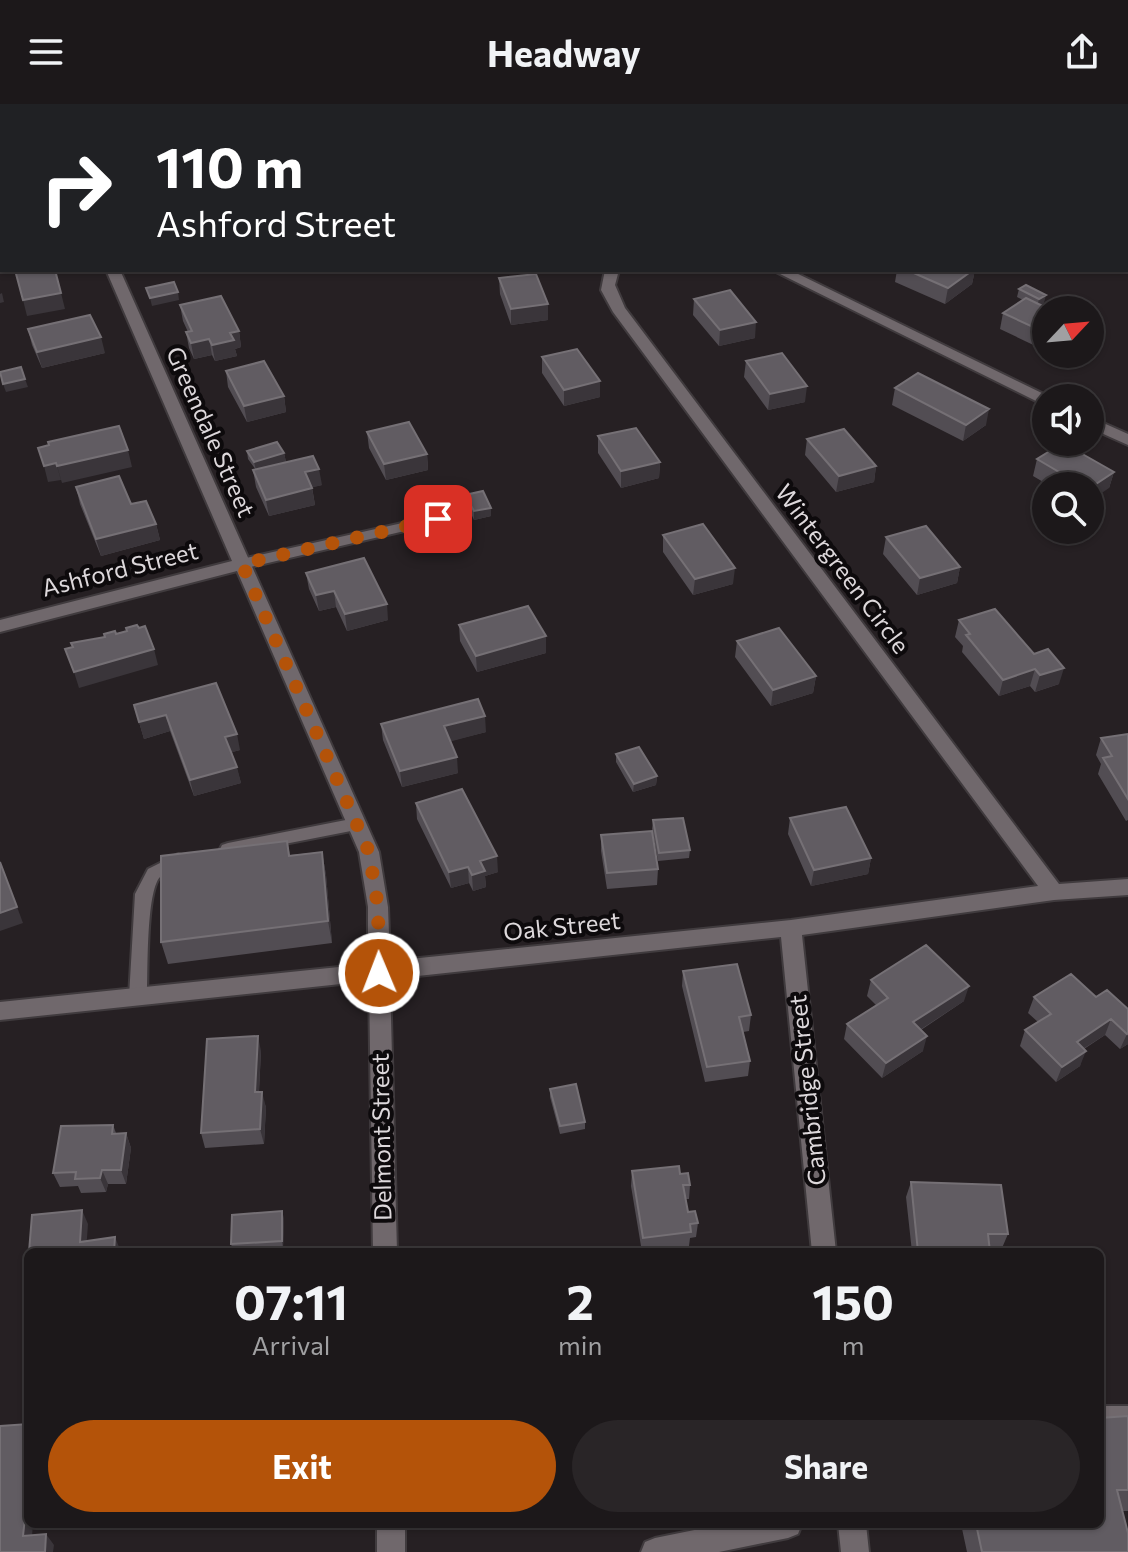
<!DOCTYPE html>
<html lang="en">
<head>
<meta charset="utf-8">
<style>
  body { margin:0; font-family:Commissioner,sans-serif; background:#292527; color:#f1f3f6; height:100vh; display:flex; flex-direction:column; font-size:30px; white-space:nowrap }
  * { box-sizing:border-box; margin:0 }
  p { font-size:26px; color:#a0a0a2 }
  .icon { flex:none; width:44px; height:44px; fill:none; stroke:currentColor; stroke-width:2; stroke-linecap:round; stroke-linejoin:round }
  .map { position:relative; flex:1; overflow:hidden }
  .sheet { position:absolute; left:24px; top:1144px; width:1080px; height:280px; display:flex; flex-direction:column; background:#1c181a; border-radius:12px; box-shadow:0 2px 6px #0004,0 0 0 2px #3a3739 }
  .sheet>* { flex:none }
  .top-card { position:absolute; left:0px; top:0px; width:1128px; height:168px; box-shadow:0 2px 6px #0004,0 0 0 2px #3a3739; background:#202124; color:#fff; overflow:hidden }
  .needle { width:52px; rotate:64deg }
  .tools { position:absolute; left:1032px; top:192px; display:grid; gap:16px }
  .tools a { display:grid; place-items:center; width:72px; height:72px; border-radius:50%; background:#1c181a; box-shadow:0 2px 6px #0004,0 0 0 2px #3a3739; font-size:40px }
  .pin { position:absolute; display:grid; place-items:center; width:68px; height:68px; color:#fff; margin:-34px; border-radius:16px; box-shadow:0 4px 12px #0006 }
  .me { position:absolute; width:88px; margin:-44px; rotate:359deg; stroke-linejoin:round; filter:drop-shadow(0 0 6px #0008) }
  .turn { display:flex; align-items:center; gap:28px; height:168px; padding:0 24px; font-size:36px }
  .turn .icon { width:104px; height:104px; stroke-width:2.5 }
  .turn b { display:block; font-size:56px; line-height:68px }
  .eta { display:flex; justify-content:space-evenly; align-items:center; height:136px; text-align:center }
  .eta b { font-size:48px; font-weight:700; line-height:56px }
  .cta { display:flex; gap:16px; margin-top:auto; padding:16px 24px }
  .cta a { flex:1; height:92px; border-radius:48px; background:#b45309; color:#fff; font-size:32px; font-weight:700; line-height:92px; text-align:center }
  .cta a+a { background:#292527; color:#f1f3f6 }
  header { display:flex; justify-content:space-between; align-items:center; height:104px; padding:0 24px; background:#1c181a; font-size:36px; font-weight:700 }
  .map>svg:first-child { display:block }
</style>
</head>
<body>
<header><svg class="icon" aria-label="menu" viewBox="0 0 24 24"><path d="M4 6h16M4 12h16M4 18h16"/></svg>Headway<svg class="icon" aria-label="share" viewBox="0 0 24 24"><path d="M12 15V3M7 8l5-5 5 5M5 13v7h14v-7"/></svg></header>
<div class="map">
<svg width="1128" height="1448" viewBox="0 0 1128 1448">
  <rect width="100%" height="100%" fill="#262023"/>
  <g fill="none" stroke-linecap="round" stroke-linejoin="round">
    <g stroke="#403b3e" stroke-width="4">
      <path id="lane" d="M 438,411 L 443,412 L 443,418 L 242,465 L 235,460 L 242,455 Z
        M 356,714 L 364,720 L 356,726 L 228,751 L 222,749 L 220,745 L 222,741 L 228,739 Z
        M 178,750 L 184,752 L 186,756 C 180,765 168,766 160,773 C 146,788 148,870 147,893 L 144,898 L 138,900 L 132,898 L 129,893 L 135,790 L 148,765 Z
        M 1100,1302 L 1128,1302 L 1128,1322 L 1100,1322 Z"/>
    </g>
    <g stroke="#403b3e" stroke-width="4">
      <path id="street" d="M 34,0 L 46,0 L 47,2 L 35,2 Z
        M 0,76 L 2,76 L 2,84 L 0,84 Z
        M 106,166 L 120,166 L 379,748 L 388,803 L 390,857 L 791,816 L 1038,782 L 613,208 L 601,186 L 605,166 L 619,166 L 615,181 L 625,204 L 1059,780 L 1128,775 L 1128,791 L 1054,796 L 802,831 L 836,1148 L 812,1148 L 781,833 L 390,875 L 397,1148 L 373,1148 L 369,877 L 0,916 L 0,898 L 368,860 L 368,803 L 359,748 L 237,467 L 0,528 L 0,516 L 232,457 Z
        M 772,166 L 790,166 L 1052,294 L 1046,294 L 1046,301 L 1040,299 Z
        M 1090,313 L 1128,330 L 1128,341 L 1090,324 Z
        M 377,1420 L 405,1420 L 405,1448 L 377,1448 Z
        M 724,1420 L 802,1420 L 798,1430 L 788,1434 L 719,1448 L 641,1448 L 645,1438 L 655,1434 Z
        M 838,1420 L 866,1420 L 869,1448 L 841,1448 Z"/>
    </g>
    <use href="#lane" fill="#70686c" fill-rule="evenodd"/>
    <use href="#street" fill="#70686c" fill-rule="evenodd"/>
  </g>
  <path fill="#524d53" d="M 897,166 L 975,166 L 972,180 L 945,200 L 895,178 Z
    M 499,174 L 548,216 L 511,221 L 500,190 Z
    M 1026,181 L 1044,199 L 1041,201 L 1046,206 L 1046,247 L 1000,225 L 1003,209 L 1023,196 L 1017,193 L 1019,185 Z
    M 694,195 L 755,234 L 719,242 L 693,211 Z
    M 180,201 L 239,227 L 241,243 L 235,245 L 237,252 L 215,257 L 212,251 L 194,255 L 189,244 L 186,228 L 188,228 L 183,217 Z
    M 28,225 L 105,249 L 42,264 L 32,241 Z
    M 542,253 L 600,293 L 564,302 L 542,269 Z
    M 746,257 L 805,298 L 768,306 L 744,273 Z
    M 226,267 L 284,292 L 286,308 L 247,318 L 228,283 Z
    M 895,284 L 986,321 L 963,337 L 892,301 Z
    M 367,328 L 427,350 L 428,366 L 386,376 L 369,344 Z
    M 598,332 L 660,358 L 659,374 L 621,384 L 598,349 Z
    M 807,335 L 876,362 L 874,378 L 836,388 L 805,351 Z
    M 247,347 L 284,349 L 286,358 L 266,364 L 322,381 L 312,383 L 315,401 L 269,412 L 256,383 L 253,366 L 256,366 L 248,355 Z
    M 1037,355 L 1114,368 L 1109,384 L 1090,382 L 1050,382 L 1033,372 Z
    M 76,383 L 131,400 L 156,420 L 160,436 L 101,452 L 80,400 Z
    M 465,391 L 491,404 L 491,412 L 474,416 L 466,399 Z
    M 663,431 L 733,480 L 693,491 L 663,448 Z
    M 886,433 L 960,463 L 957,479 L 917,491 L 883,450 Z
    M 306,469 L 388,516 L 347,527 L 336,503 L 319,507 L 309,485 Z
    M 959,516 L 1059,580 L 1035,588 L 1030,582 L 999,592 L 962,548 L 963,542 L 955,533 Z
    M 459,521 L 546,532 L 546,549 L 477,568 L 460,537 Z
    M 737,537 L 816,572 L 813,589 L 771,602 L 735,553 Z
    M 134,601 L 240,646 L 232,648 L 241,679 L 194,692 L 170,627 L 144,635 Z
    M 381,620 L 486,628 L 450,637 L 458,669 L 402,683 L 383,636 Z
    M 1128,630 L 1128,716 L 1126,717 L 1098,670 L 1101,660 L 1096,651 L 1101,634 Z
    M 616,650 L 657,672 L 656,681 L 633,688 L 616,658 Z
    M 416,699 L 498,768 L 485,772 L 486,783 L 473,787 L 469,779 L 451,784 L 417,715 Z
    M 790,714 L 871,754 L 868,770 L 811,782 L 788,730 Z
    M 653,716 L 690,746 L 689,754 L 658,757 L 652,725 Z
    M 601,731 L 658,765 L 657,781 L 607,785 L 601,747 Z
    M 287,737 L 290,751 L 322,748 L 326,771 L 332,839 L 168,860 L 161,838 Z
    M 683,867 L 751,911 L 749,927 L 743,928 L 750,957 L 748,972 L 705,978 L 682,882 Z
    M 871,876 L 964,897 L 921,926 L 923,947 L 882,974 L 844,935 L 847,920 L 876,901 L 867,892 Z
    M 1034,893 L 1096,893 L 1128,905 L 1128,940 L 1120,945 L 1105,931 L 1084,945 L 1080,962 L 1056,978 L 1020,942 L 1025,926 L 1038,918 L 1028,909 Z
    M 261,947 L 259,988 L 266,1003 L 264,1040 L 205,1044 L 201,1029 Z
    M 550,985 L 585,1018 L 585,1025 L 560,1030 L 550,993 Z
    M 113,1021 L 116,1029 L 126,1029 L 131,1044 L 126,1080 L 108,1080 L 106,1088 L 81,1089 L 78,1082 L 60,1083 L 53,1069 Z
    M 632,1067 L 680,1070 L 690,1081 L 689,1095 L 686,1095 L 688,1108 L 698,1119 L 696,1133 L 690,1134 L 689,1142 L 642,1148 L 631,1082 Z
    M 911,1078 L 1008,1130 L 1002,1144 L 990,1144 L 990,1148 L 912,1148 L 906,1093 Z
    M 284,1114 L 283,1144 L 233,1147 L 231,1140 Z
    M 1128,1312 L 1128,1407 L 1122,1407 L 1128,1448 L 967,1448 L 961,1420 L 1100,1420 Z"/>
  <path fill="#3a353a" d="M 973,166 L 975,166 L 972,180 L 945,200 L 948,184 Z
    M 178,188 L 179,196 L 152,202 L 150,194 Z
    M 2,189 L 4,198 L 0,199 L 0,190 Z
    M 61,189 L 65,205 L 27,212 L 23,196 Z
    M 1046,191 L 1044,199 L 1037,203 L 1039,195 Z
    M 548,200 L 548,216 L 511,221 L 511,205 Z
    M 756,218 L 755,234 L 719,242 L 720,226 Z
    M 239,227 L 241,243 L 235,245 L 237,252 L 215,257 L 212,241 L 230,229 Z
    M 101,233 L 105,249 L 42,264 L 37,248 Z
    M 209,235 L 212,251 L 194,255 L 191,239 Z
    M 25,275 L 28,283 L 6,288 L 3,280 Z
    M 600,277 L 600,293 L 564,302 L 564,286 Z
    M 807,282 L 805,298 L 768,306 L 770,290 Z
    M 284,292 L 286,308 L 247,318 L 244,302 Z
    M 989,305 L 986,321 L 963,337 L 966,321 Z
    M 128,346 L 132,363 L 62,379 L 57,362 Z
    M 284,349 L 286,358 L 256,366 L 254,358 Z
    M 427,350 L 428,366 L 386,376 L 384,360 Z
    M 660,358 L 659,374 L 621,384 L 621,367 Z
    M 56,359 L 61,376 L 48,378 L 44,362 Z
    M 876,362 L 874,378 L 836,388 L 839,372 Z
    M 319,365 L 322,381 L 307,385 L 305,368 Z
    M 1114,368 L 1109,384 L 1090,397 L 1090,384 Z
    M 312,384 L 315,401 L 269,412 L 266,396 Z
    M 491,404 L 491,412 L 474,416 L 474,407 Z
    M 156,420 L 160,436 L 101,452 L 96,435 Z
    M 960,463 L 957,479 L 917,491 L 920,474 Z
    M 735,464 L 733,480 L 693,491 L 695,475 Z
    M 334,487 L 336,503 L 319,507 L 316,491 Z
    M 387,500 L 388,516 L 347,527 L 345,510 Z
    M 546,532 L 546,549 L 477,568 L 476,552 Z
    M 154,545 L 158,561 L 79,584 L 74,568 Z
    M 1064,564 L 1059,580 L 1035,588 L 1040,571 Z
    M 1035,565 L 1030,582 L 999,592 L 1003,576 Z
    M 816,572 L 813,589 L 771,602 L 773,586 Z
    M 166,611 L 170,627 L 144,635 L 139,618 Z
    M 485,612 L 486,628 L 445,639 L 444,622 Z
    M 237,630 L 240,646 L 229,649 L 225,633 Z
    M 457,653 L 458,669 L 402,683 L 400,667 Z
    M 237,663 L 241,679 L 194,692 L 190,676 Z
    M 657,672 L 656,681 L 633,688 L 634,680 Z
    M 322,748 L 326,771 L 332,839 L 328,817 Z
    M 497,752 L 498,768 L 485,772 L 486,783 L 473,787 L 472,771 L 480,757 Z
    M 871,754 L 868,770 L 811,782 L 814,766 Z
    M 0,757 L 23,819 L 0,827 Z
    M 468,763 L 469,779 L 451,784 L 449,768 Z
    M 969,882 L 964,897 L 909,933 L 913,918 Z
    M 1111,915 L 1105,931 L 1070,953 L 1077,938 Z
    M 1128,929 L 1128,940 L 1120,945 L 1127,930 Z
    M 258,932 L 261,947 L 258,1003 L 255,988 Z
    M 927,932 L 923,947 L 882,974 L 886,959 Z
    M 1086,947 L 1080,962 L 1056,978 L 1062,963 Z
    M 262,988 L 266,1003 L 264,1040 L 260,1025 Z
    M 126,1029 L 131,1044 L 126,1080 L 121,1066 Z
    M 102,1066 L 108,1080 L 106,1088 L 100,1074 Z
    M 82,1106 L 88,1120 L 86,1148 L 80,1138 Z
    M 282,1107 L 284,1114 L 283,1144 L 282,1137 Z
    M 115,1133 L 121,1148 L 114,1148 Z
    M 28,1386 L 28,1420 L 33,1420 L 31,1444 L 23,1432 Z
    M 46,1430 L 54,1441 L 53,1448 L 45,1448 Z"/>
  <path fill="#615c62" stroke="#757075" stroke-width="2" d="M 568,1 L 588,1 L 588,2 L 568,2 Z
    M 2,11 L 2,27 L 0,27 L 0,12 Z
    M 0,33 L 2,33 L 2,51 L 0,51 Z
    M 0,96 L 2,96 L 2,121 L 0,121 Z
    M 15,166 L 55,166 L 61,189 L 23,196 Z
    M 907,166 L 973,166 L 948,184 Z
    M 536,170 L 548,200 L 511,205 L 499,174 Z
    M 174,178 L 178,188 L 150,194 L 146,184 Z
    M 1026,181 L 1046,191 L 1039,195 L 1019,185 Z
    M 730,186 L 756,218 L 720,226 L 694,195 Z
    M 221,192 L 239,227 L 230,229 L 234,236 L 212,241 L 209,235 L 191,239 L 186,228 L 192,227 L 180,201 Z
    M 1026,194 L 1051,206 L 1046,206 L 1046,229 L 1003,209 Z
    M 90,211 L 101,233 L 37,248 L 28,225 Z
    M 577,245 L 600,277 L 564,286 L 542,253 Z
    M 782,249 L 807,282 L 770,290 L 746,257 Z
    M 264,257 L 284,292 L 244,302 L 226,267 Z
    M 21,263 L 25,275 L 3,280 L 0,268 Z
    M 918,269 L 989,305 L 966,321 L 895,284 Z
    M 409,318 L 427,350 L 384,360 L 367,328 Z
    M 119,322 L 128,346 L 57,362 L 56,359 L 44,362 L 38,344 L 49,341 L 48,338 Z
    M 636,324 L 660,358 L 621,367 L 598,332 Z
    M 844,325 L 876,362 L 839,372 L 807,335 Z
    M 277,338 L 284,349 L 254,358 L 247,347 Z
    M 1063,339 L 1114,368 L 1090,384 L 1090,382 L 1083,382 L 1037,355 Z
    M 313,352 L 319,365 L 305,368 L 312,384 L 266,396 L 253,366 Z
    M 119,372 L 131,400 L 146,397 L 156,420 L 96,435 L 76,383 Z
    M 483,387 L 491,404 L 474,407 L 465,391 Z
    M 703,420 L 735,464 L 695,475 L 663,431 Z
    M 926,422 L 960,463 L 920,474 L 886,433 Z
    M 364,454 L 387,500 L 345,510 L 334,487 L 316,491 L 306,469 Z
    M 528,502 L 546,532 L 476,552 L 459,521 Z
    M 995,505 L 1034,550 L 1048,545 L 1064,564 L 1040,571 L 1035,565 L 1003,576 L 966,531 L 970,530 L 959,516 Z
    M 137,521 L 139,524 L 145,522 L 154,545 L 74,568 L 65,545 L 73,543 L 71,539 L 105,533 L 104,530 L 115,527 L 116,530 L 127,527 L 126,524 Z
    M 779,524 L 816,572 L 773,586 L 737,537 Z
    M 216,579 L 237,630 L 225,633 L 237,663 L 190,676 L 166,611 L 139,618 L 134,601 Z
    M 478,595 L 485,612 L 444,622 L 457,653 L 400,667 L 381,620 Z
    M 1128,630 L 1128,695 L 1103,654 L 1112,652 L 1101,634 Z
    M 639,643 L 657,672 L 634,680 L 616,650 Z
    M 462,685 L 497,752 L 480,757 L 485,767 L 472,771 L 468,763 L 449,768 L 416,699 Z
    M 846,703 L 871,754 L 814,766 L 790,714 Z
    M 683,714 L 690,746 L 659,749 L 653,716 Z
    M 652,727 L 658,765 L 607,769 L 601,731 Z
    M 287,737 L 289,752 L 322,748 L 328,817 L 161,838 L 161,752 Z
    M 0,758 L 17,803 L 0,809 Z
    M 926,841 L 969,882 L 913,918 L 927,932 L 886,959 L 847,920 L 888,894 L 871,876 Z
    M 737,860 L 751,911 L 739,913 L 750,957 L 707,963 L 683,867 Z
    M 1071,870 L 1096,893 L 1107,886 L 1128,905 L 1128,929 L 1127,930 L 1111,915 L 1077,938 L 1086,947 L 1062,963 L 1025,926 L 1051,910 L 1034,893 Z
    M 258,932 L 255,988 L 262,988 L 260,1025 L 201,1029 L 207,935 Z
    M 576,980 L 585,1018 L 560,1022 L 550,985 Z
    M 113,1021 L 112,1030 L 126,1029 L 121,1066 L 102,1066 L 100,1074 L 75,1075 L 76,1068 L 53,1069 L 61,1022 Z
    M 679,1062 L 680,1070 L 688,1069 L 690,1081 L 683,1081 L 688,1108 L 695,1107 L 698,1119 L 690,1120 L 691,1128 L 643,1134 L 632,1067 Z
    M 911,1078 L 1001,1081 L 1008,1130 L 988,1130 L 990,1148 L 918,1148 Z
    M 82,1106 L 80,1138 L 115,1133 L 114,1148 L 29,1148 L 32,1111 Z
    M 282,1107 L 282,1137 L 231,1140 L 232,1111 Z
    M 1128,1312 L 1128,1386 L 1117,1386 L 1128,1429 L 1128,1448 L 982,1448 L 976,1420 L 1100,1420 L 1100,1314 Z
    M 28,1320 L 28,1386 L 23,1432 L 46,1430 L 45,1448 L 0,1448 L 0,1322 Z"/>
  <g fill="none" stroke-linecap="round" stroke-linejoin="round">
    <path stroke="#b45309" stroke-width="14" stroke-dasharray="0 25.2" d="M 379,869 L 378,803 L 369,748 L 242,460 L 438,415"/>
  </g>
  <g text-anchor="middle" stroke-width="8" stroke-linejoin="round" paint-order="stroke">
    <g font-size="24" fill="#ddd8db" stroke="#0d0a0c">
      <text transform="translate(210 328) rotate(66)" y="8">Greendale Street</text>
      <text transform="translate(842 465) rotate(53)" y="8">Wintergreen Circle</text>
      <text transform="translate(120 466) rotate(-14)" y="8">Ashford Street</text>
      <text transform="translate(562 823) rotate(-6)" y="8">Oak Street</text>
      <text transform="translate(808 986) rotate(-96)" y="8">Cambridge Street</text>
      <text transform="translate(382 1033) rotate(-91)" y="8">Delmont Street</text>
    </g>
  </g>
</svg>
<div class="tools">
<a><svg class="needle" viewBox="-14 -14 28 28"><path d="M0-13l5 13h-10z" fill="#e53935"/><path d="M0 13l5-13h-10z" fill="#a0a0a2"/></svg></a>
<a><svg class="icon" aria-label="sound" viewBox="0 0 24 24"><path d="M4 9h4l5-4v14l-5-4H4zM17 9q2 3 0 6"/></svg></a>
<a><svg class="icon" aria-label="search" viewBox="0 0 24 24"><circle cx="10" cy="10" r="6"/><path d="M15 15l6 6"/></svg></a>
</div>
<div class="pin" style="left:438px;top:415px;background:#d93025"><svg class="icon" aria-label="arrive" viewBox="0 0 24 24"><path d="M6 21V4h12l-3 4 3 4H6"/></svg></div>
<svg class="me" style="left:379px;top:869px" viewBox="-20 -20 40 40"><circle r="17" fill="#b45309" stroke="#fff" stroke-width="3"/><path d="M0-11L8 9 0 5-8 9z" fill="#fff"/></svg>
<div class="top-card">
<div class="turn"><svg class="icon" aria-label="right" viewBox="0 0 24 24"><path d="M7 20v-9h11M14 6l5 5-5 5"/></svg><div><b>110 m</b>Ashford Street</div></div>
</div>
<section class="sheet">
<div class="eta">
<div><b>07:11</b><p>Arrival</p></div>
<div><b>2</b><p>min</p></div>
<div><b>150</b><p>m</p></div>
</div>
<div class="cta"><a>Exit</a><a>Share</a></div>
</section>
</div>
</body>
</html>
